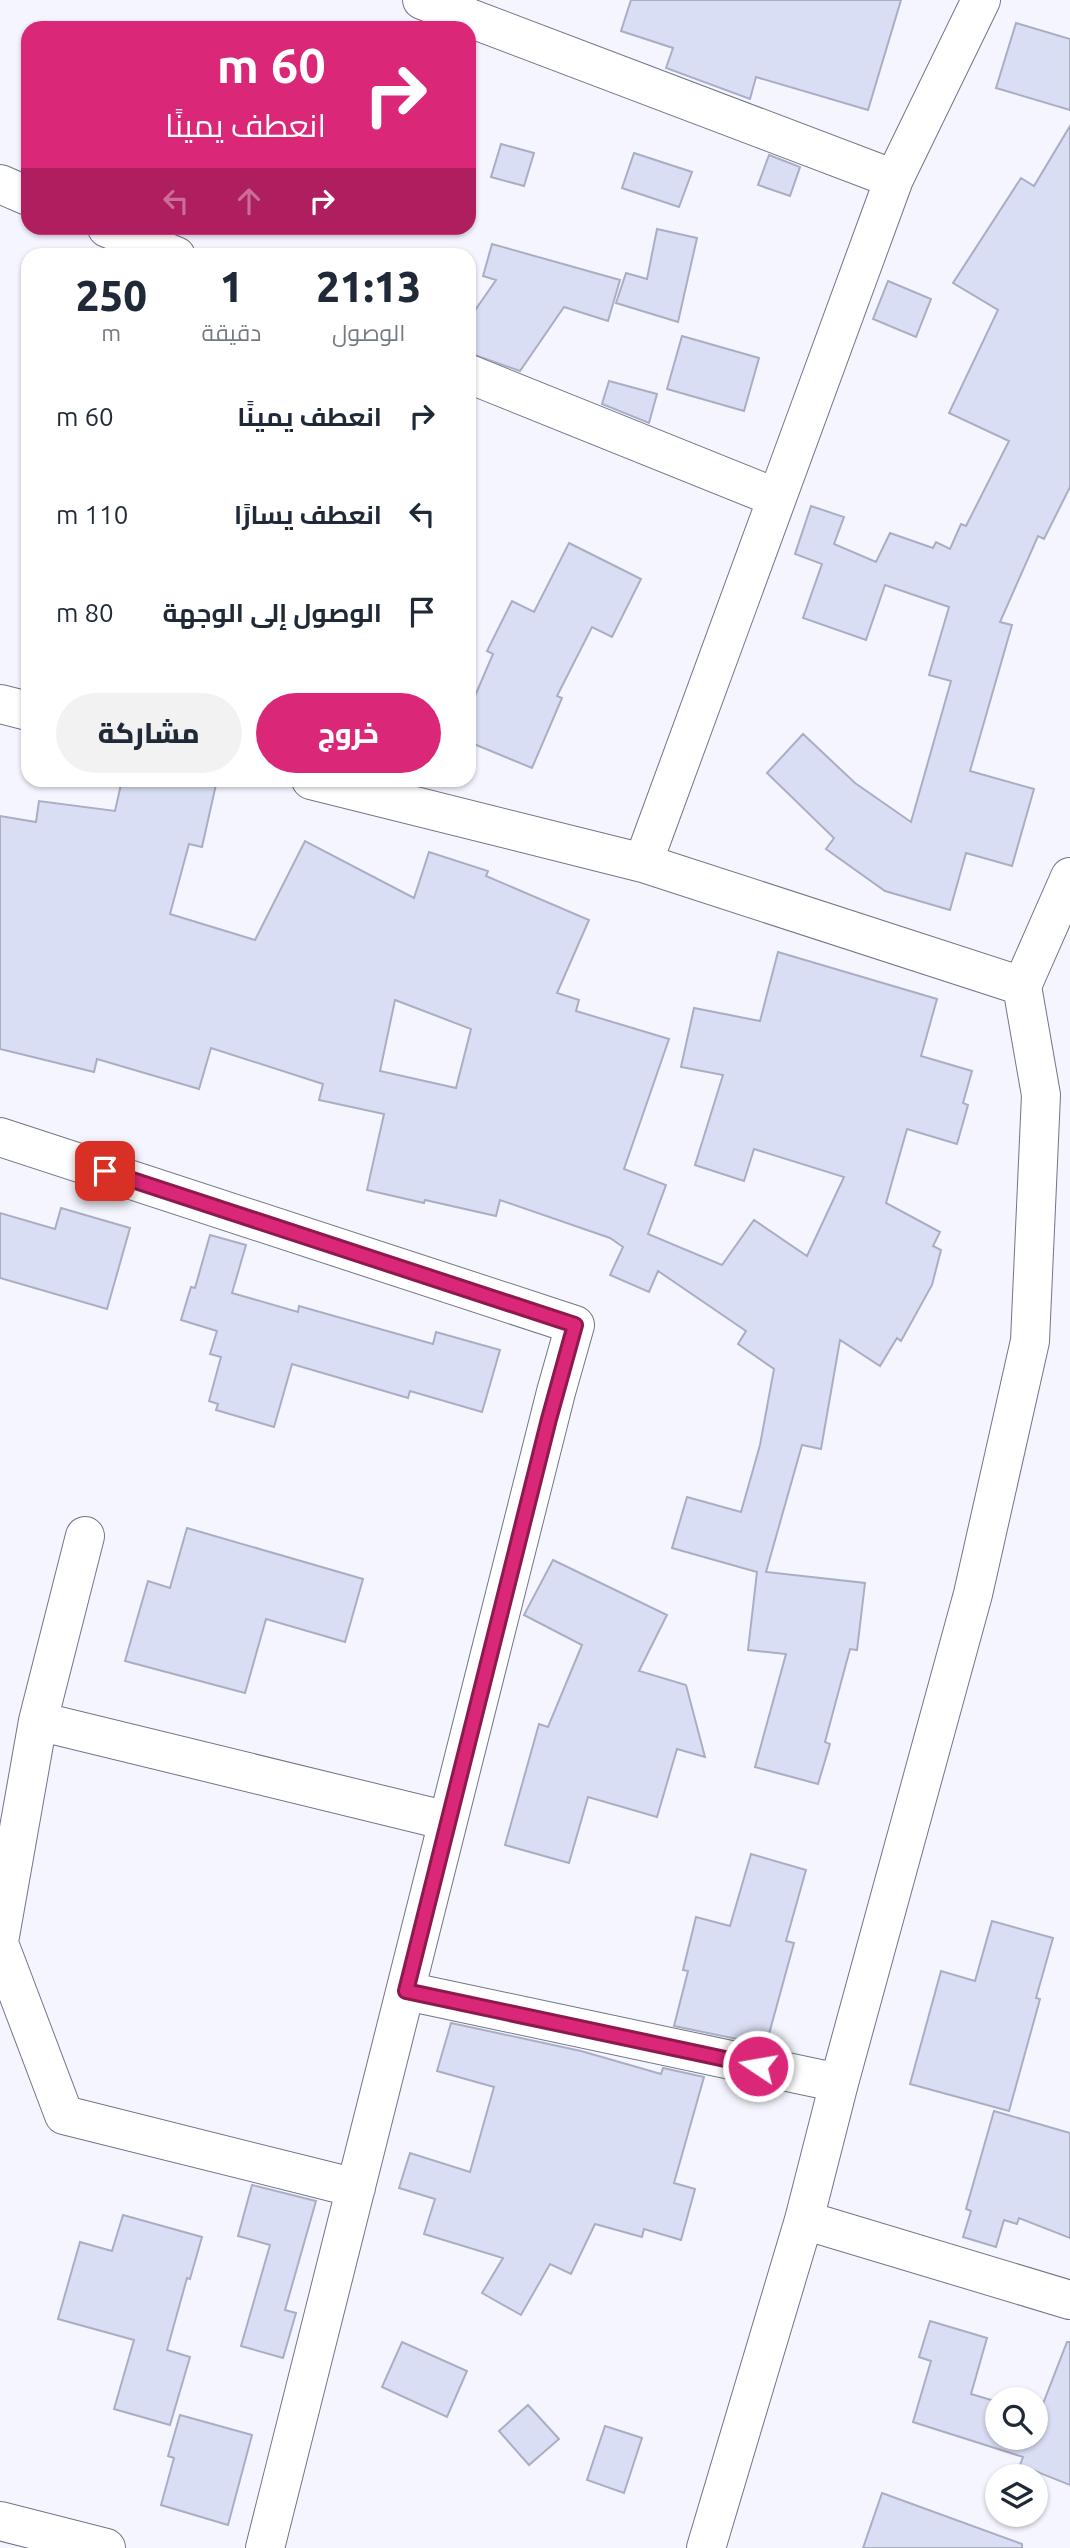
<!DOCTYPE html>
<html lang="ar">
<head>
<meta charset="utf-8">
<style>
  body { margin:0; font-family:Ubuntu,Cairo,sans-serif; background:#f2f2f3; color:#1f2937; direction:rtl; height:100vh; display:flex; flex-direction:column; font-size:26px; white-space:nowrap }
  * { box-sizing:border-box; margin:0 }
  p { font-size:23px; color:#747a83 }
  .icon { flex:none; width:38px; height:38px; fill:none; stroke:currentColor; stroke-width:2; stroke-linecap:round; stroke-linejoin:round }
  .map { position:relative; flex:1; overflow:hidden; direction:ltr }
  .details { position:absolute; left:21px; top:248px; width:455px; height:539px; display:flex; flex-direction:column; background:#fff; border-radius:21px; box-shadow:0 2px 5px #0004; direction:rtl }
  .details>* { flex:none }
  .guide { position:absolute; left:21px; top:21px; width:455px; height:214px; border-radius:21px; box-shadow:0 2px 5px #0004; direction:rtl; background:#db2777; color:#fff; overflow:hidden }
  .fabs { position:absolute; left:985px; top:2387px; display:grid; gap:14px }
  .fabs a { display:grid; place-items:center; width:63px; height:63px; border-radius:50%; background:#fff; box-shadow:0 2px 5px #0004; font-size:35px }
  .pin { position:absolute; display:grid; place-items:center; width:60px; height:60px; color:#fff; margin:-30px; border-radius:14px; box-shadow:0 4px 10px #0006 }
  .me { position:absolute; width:77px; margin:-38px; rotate:282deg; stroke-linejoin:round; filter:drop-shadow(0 0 5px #0008) }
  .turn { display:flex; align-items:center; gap:24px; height:147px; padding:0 35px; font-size:32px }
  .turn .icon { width:91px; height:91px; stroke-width:2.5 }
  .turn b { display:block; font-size:49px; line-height:60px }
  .lanes { display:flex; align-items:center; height:66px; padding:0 35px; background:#0003; justify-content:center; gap:35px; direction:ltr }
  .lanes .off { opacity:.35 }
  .eta { display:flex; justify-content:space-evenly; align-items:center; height:119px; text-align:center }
  .eta b { font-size:42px; font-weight:800; line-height:49px }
  .cta { display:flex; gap:14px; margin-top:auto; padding:14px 35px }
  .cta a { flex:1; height:80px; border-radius:42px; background:#db2777; color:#fff; font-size:28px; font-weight:800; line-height:80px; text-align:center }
  .cta a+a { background:#f2f2f3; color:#1f2937 }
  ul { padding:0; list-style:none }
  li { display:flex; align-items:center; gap:21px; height:98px; padding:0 35px }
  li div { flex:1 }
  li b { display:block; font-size:26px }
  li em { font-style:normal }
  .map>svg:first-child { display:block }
</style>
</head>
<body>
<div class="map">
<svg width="1070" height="2548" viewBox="0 0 1070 2548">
  <rect width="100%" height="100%" fill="#f4f5fe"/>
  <path fill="#dadef4" stroke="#aaaec3" stroke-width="2" fill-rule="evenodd" d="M 631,0 L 901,0 L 868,110 L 756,77 L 750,99 L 666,68 L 673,48 L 621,31 Z
    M 1016,23 L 1070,39 L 1070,110 L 996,88 Z
    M 1070,126 L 1070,487 L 1044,539 L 1038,536 L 1000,622 L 1012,625 L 970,771 L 1034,789 L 1012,866 L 966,853 L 950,910 L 885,891 L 826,849 L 834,838 L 767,773 L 803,734 L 855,783 L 911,822 L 951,681 L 929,675 L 949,607 L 885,585 L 866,640 L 803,618 L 822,564 L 795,554 L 811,506 L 844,517 L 834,544 L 876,562 L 890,533 L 933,548 L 936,542 L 950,549 L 961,524 L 966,526 L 1009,441 L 949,413 L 998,310 L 953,283 L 1021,178 L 1034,186 Z
    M 501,144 L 534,153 L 524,186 L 491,177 Z
    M 634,153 L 692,172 L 679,207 L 622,188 Z
    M 769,155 L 800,167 L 790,196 L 758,185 Z
    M 657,229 L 697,238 L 678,322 L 616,303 L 626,273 L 647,279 Z
    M 492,244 L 620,280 L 608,321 L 564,307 L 520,371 L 469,353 L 469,319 L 496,280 L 483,276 Z
    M 888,281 L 931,299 L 916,337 L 873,319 Z
    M 682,336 L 759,358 L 744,411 L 667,389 Z
    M 609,381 L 657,394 L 649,423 L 602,404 Z
    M 569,543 L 641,579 L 612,637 L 592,627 L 557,696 L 562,698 L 532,768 L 469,742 L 469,710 L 493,654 L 487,651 L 512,601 L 534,612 Z
    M 122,780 L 217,780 L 202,847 L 189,844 L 170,914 L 255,940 L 305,841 L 414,898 L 429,852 L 488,871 L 486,876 L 589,920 L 557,993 L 579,1000 L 576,1011 L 669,1039 L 624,1169 L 666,1185 L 648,1234 L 722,1265 L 754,1220 L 807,1256 L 844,1177 L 754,1149 L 744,1181 L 695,1165 L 723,1075 L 681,1067 L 694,1008 L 760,1021 L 778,952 L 937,999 L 921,1056 L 972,1071 L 963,1103 L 968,1105 L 957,1144 L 907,1129 L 886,1203 L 940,1232 L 933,1246 L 941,1250 L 932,1285 L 901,1341 L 897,1338 L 880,1366 L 840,1340 L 821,1449 L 802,1445 L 766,1572 L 865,1583 L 857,1650 L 850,1649 L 825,1742 L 830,1744 L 818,1784 L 755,1767 L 786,1654 L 748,1650 L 757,1572 L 672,1548 L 687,1497 L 741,1512 L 760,1445 L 774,1369 L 738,1344 L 746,1331 L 658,1271 L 649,1292 L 610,1275 L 623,1247 L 610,1238 L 500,1200 L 496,1216 L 425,1200 L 424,1203 L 367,1190 L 384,1114 L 319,1100 L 323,1084 L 211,1048 L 199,1089 L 97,1059 L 94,1072 L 0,1049 L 0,816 L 36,822 L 39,801 L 115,811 ZM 395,1000 L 471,1029 L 456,1088 L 380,1071 Z
    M 61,1208 L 130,1228 L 107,1309 L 0,1278 L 0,1213 L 55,1229 Z
    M 210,1235 L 246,1245 L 232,1293 L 298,1312 L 299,1306 L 433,1344 L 436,1332 L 500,1350 L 482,1412 L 410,1391 L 408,1398 L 292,1364 L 274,1427 L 216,1410 L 218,1404 L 209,1401 L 221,1357 L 210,1354 L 217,1331 L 181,1320 L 191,1287 L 195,1288 Z
    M 187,1528 L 363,1579 L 345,1642 L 266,1619 L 245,1693 L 125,1661 L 148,1581 L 170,1588 Z
    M 553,1560 L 667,1615 L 639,1671 L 686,1685 L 705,1757 L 677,1749 L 657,1817 L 588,1797 L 569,1863 L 505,1845 L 539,1724 L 548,1727 L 582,1645 L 524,1615 Z
    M 751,1854 L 806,1870 L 786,1941 L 794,1943 L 766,2045 L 674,2026 L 688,1971 L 683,1970 L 696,1917 L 730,1926 Z
    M 992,1921 L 1053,1938 L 1036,1998 L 1040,1999 L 1009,2111 L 910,2084 L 941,1971 L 975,1981 Z
    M 451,2023 L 581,2051 L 661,2074 L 663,2068 L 704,2077 L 674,2183 L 695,2189 L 681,2240 L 644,2229 L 642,2237 L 595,2224 L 571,2274 L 550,2264 L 521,2315 L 482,2293 L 503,2258 L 424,2234 L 435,2199 L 399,2188 L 410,2153 L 470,2172 L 494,2087 L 437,2071 Z
    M 994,2111 L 1070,2133 L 1070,2238 L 1019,2218 L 1017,2224 L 1004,2220 L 996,2247 L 963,2237 L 971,2211 L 966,2209 Z
    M 252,2185 L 316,2201 L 285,2310 L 296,2313 L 283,2358 L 241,2346 L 270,2245 L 238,2236 Z
    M 123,2215 L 202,2237 L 190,2279 L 187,2278 L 167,2350 L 190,2357 L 170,2425 L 114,2409 L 134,2340 L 58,2319 L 80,2242 L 112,2251 Z
    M 930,2321 L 987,2338 L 971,2394 L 998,2402 L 998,2438 L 1036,2438 L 1036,2413 L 1039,2414 L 1067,2342 L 1070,2342 L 1070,2485 L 1020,2465 L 1023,2457 L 913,2422 L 931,2361 L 919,2357 Z
    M 402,2342 L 467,2371 L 447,2417 L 382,2387 Z
    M 528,2405 L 559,2439 L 529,2465 L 499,2431 Z
    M 180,2415 L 252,2435 L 228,2525 L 161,2505 L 174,2458 L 168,2456 Z
    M 605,2426 L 642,2438 L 624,2493 L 587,2480 Z
    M 882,2493 L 1022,2544 L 1022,2548 L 863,2548 Z"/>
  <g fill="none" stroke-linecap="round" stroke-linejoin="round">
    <g stroke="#727588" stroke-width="40">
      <path id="minor" d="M 422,0 L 894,179
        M 0,184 L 28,196
        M 107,228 L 176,256
        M 469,374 L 777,498
        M 0,704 L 28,711
        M 311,780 L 643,863 L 1022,986
        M 643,863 L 894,179 L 981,0
        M 1070,877 L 1022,986 L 1041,1095 L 1030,1341 L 973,1594 L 839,2083 L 804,2220 L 1070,2300
        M 0,1137 L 575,1325 L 556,1392 L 265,2548
        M 38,1721 L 448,1821
        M 0,1936 L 38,1721 L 85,1536
        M 0,1946 L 64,2115 L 356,2188
        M 406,1991 L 839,2083
        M 0,2521 L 106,2548
        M 706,2548 L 804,2220"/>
    </g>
    <use href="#minor" stroke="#fff" stroke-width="38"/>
  </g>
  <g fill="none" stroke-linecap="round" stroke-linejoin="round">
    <g stroke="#8e194d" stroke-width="18">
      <path id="route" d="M 105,1171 L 575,1325 L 549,1419 L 406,1991 L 758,2066"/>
    </g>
    <use href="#route" stroke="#db2777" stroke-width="12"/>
  </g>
</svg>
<div class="fabs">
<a><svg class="icon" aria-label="search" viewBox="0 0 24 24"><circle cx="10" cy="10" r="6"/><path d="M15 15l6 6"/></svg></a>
<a><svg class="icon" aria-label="layers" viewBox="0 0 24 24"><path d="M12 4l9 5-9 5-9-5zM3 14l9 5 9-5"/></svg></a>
</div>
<div class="pin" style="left:105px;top:1171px;background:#d93025"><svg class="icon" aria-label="arrive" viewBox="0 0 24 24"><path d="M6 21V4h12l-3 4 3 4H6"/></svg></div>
<svg class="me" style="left:758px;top:2066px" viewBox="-20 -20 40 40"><circle r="17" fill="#db2777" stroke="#fff" stroke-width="3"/><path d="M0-11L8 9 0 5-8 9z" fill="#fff"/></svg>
<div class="guide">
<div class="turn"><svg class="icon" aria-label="right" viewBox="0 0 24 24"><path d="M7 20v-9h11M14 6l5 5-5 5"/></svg><div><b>60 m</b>انعطف يمينًا</div></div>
<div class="lanes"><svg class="icon off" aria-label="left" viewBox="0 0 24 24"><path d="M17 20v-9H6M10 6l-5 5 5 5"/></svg><svg class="icon off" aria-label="ahead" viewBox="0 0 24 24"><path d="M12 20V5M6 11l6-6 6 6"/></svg><svg class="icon" aria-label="right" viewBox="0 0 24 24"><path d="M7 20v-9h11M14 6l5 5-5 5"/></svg></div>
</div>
<section class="details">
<div class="eta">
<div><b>21:13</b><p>الوصول</p></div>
<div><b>1</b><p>دقيقة</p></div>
<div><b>250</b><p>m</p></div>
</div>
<ul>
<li><svg class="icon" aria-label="right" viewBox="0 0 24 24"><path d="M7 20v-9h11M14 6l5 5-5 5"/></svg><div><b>انعطف يمينًا</b></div><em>60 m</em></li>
<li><svg class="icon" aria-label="left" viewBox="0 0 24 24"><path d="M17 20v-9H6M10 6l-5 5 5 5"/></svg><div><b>انعطف يسارًا</b></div><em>110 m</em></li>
<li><svg class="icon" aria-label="arrive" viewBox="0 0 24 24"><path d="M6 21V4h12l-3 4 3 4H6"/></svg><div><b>الوصول إلى الوجهة</b></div><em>80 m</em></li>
</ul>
<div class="cta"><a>خروج</a><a>مشاركة</a></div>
</section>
</div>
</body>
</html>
